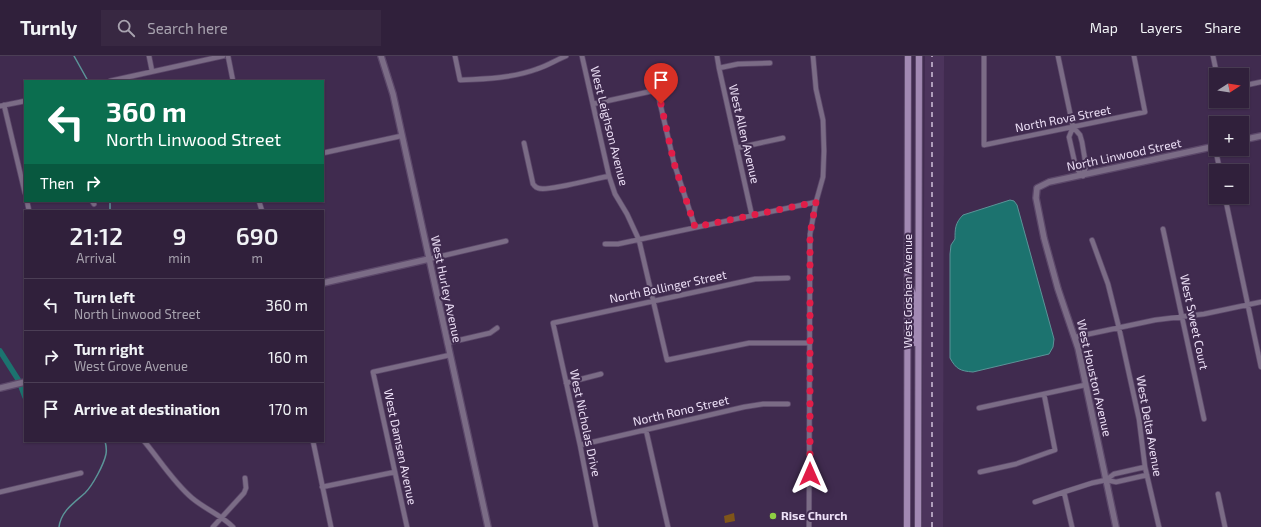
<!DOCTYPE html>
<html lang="en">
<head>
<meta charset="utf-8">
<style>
  body { margin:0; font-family:"Exo 2",sans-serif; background:#382842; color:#f1f3f6; height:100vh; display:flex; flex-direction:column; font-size:15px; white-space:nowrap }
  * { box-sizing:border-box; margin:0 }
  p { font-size:13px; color:#a8a3af }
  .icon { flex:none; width:22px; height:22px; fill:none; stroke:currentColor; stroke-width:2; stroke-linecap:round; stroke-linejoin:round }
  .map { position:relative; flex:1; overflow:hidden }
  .drawer { position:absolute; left:24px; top:154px; width:300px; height:232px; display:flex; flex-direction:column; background:#30203b; border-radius:0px; box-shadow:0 1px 3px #0004,0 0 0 1px #4b3e55 }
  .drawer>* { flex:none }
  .guide { position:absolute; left:24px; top:24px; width:300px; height:122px; border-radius:0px; box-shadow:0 1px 3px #0004,0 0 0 1px #4b3e55; background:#0b6e4f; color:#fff; overflow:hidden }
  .needle { width:26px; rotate:78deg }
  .buttons { position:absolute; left:1209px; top:12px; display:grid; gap:8px }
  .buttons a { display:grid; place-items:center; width:40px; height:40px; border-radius:0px; background:#30203b; box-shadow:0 1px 3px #0004,0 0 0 1px #4b3e55; font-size:20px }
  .pin { position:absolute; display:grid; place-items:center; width:34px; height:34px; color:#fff; margin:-41px -17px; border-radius:50% 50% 50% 0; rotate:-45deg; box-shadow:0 0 4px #0007 }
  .pin .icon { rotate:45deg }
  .me { position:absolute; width:44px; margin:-22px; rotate:0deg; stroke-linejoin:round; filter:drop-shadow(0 0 3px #0008) }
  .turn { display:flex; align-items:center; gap:14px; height:84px; padding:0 16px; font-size:18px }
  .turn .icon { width:52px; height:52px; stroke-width:2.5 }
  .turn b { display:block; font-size:28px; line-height:34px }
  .then { display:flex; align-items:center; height:38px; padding:0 16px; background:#0003; gap:8px; font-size:15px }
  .eta { display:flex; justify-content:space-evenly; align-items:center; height:68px; text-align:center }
  .eta b { font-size:24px; font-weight:600; line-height:28px }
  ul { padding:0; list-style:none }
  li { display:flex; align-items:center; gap:12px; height:52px; padding:0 16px; border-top:1px solid #4b3e55 }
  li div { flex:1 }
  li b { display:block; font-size:15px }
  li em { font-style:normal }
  header { display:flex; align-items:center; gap:24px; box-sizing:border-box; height:56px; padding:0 20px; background:#30203b; border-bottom:1px solid #4b3e55 }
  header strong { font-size:19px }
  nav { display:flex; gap:22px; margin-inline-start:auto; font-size:14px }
  .search { width:280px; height:36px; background:#382842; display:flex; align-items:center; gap:10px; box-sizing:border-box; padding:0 14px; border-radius:0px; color:#a8a3af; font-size:15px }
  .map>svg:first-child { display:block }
</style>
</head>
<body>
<header>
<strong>Turnly</strong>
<div class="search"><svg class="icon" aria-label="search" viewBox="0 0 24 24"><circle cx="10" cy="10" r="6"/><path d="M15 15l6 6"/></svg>Search here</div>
<nav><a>Map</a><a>Layers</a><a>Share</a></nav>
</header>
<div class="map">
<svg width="1261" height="471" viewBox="0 0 1261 471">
  <rect width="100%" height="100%" fill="#402b4f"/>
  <path fill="#4c345c" d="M 925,0 L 944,0 L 943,471 L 922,471 Z"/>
  <path fill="#7f5519" d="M 734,457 L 735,465 L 725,467 L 724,460 Z"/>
  <path fill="#1c736f" stroke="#5b9498" d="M 1010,144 L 1014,145 L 1017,149 L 1054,283 L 1053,291 L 1049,298 L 973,316 C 960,315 956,313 950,302 L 950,198 L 951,189 L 955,183 C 955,173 955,167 963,159 Z"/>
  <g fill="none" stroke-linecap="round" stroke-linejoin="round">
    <path stroke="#5b9498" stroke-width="1.5" d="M 74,0 L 88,25
      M 110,155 L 110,145
      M 59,471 C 61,455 74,447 85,437 C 93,429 104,408 106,398 C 107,393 106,389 105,385"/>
    <path stroke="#1c736f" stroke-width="5.5" d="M 0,295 L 19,325 L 25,341"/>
    <g stroke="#5c486a" stroke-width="6">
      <path id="minor" d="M 149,0 L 152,15
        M 228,0 L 233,25
        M 455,0 L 460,24 C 486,23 513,22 537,13 C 547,10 556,4 566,0
        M 582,0 L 609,120 L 615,138 L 627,158 L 639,184 L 667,304 L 749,287 L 810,287
        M 717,0 L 719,12 L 752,160
        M 984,0 L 984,89 L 1145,56 L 1134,0
        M 1058,0 L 1073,71 L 1080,79 L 1082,86 L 1086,110 L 1083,120
        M 1213,0 L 1217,19
        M 719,12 L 738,8 L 770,7
        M 110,25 L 223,0
        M 1242,30 L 1261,26
        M 593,48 L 657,34 L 674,107 L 695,171
        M 4,49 L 25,137
        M 0,50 L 25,45
        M 1073,71 L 1069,81 L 1076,112 L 1083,120
        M 524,87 L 533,128 C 535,130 535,131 538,132 C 546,136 597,122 609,120
        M 1215,91 L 1220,115
        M 737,92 L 783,82
        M 323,97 L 401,80
        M 1225,141 L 1261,311
        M 27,145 L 29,155
        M 92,145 L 94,148
        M 259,145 L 262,155
        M 1163,173 L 1204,363
        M 1092,184 L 1108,228 L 1119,272 L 1139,363 L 1145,411 L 1159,471
        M 605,188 L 618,188 L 816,146
        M 429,203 L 506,185
        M 1075,281 L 1155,264 L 1204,258 L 1261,246
        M 447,287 L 490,277 L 497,272
        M 566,327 L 601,318
        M 979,352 L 1085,329
        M 646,374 L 668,471
        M 144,385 C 159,403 174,427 192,442 C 205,453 221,459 233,471
        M 313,385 L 331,471
        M 580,389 L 744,351 L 763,348 L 788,348
        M 980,416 L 1016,408 L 1055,394 L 1044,338
        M 1106,424 L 1114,418 L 1145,411
        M 322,431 L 395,416
        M 0,436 L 81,417
        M 1064,436 L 1072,471
        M 1218,438 L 1225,471
        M 1035,446 L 1064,436 L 1092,427 L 1106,424 L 1116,426 L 1147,419
        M 213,471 L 244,437 L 246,432 L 245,422
        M 407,471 L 373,316 L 450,299
        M 596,471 L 580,389 L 553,267 L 755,223 L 788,222
        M 809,471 L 810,178 L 816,146 L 823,121 L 824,95 L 823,64 L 816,33 L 813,0"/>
    </g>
    <g stroke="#5c486a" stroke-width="8">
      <path id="tertiary" d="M 381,0 L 393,38 L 488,471
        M 1242,84 L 1261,80
        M 323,227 L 429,203
        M 0,332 L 25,326
        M 1116,471 L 1078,292 L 1058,233 L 1044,182 L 1036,142 L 1037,132 L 1049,126 L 1216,90"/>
    </g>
    <g stroke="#5c486a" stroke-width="8">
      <path id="secondary" d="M 908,228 C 920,244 912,268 915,287
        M 907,471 L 908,0
        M 918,471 L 919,0"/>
    </g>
    <use href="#minor" stroke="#7b6c86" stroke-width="4.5"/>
    <use href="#tertiary" stroke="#7b6c86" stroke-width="5.5"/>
    <use href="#secondary" stroke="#a289b3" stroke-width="6"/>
    <path stroke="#d0c1da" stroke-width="1.5" stroke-dasharray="5 5" stroke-linecap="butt" d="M 932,471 L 932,0"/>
  </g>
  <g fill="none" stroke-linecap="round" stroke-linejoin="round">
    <path stroke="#e11d48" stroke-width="7" stroke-dasharray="0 12.6" d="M 661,48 L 674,107 L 695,171 L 816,146 L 810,178 L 810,418"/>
  </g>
  <circle fill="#8ece43" stroke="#402b4f" stroke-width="1.5" cx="773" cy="460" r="4"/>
  <g text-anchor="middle" stroke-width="4" stroke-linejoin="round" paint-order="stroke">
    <g font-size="12" fill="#ede0f7" stroke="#402b4f">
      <text transform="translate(1063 63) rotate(-11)" y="4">North Rova Street</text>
      <text transform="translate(609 70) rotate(76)" y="4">West Leighson Avenue</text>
      <text transform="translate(744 78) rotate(77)" y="4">West Allen Avenue</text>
      <text transform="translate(1124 99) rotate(-12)" y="4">North Linwood Street</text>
      <text transform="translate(668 231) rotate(-12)" y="4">North Bollinger Street</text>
      <text transform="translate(446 233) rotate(78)" y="4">West Hurley Avenue</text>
      <text transform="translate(908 235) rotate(-90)" y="4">West Goshen Avenue</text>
      <text transform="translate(1194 266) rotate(78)" y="4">West Sweet Court</text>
      <text transform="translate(1094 322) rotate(77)" y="4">West Houston Avenue</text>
      <text transform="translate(681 355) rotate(-13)" y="4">North Rono Street</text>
      <text transform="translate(585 367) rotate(78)" y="4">West Nicholas Drive</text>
      <text transform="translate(1149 370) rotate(80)" y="4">West Delta Avenue</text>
      <text transform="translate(400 391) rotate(78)" y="4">West Damsen Avenue</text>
    </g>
    <g font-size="12" font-weight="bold" fill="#ede0f7" stroke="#402b4f" text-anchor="start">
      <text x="781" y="464">Rise Church</text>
    </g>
  </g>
</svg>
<div class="buttons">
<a><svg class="needle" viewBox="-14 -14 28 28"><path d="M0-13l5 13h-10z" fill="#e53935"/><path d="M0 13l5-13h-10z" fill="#a8a3af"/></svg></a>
<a>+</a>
<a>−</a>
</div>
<div class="pin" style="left:661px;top:48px;background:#d93025"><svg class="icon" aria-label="arrive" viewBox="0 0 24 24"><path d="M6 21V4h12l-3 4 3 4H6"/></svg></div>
<svg class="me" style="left:810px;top:418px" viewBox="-20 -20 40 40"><path d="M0-17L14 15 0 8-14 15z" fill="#e11d48" stroke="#fff" stroke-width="4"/></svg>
<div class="guide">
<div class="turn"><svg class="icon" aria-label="left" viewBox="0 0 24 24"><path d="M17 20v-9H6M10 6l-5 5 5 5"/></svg><div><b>360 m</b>North Linwood Street</div></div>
<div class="then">Then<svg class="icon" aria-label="right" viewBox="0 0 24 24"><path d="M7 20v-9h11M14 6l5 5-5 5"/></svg></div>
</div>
<section class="drawer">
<div class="eta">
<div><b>21:12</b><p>Arrival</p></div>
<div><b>9</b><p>min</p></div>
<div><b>690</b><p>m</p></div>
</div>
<ul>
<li><svg class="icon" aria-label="left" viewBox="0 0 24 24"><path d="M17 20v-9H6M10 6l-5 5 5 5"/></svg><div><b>Turn left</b><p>North Linwood Street</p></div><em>360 m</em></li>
<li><svg class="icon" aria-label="right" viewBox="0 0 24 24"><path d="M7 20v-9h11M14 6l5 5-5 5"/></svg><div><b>Turn right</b><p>West Grove Avenue</p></div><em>160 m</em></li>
<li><svg class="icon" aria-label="arrive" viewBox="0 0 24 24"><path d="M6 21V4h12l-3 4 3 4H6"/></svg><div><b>Arrive at destination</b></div><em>170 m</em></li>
</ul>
</section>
</div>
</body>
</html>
